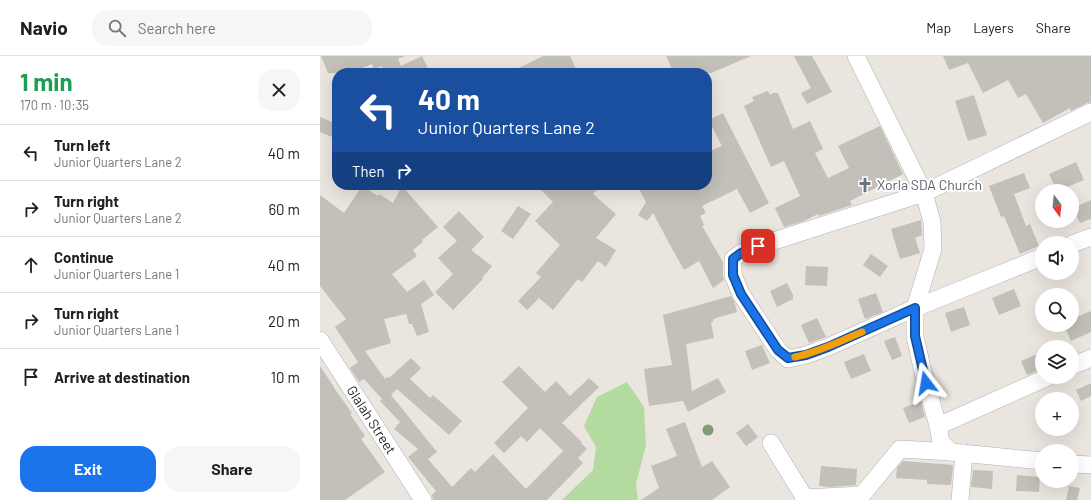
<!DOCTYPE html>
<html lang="en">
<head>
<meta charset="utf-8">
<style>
  body { margin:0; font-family:Barlow,sans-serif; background:#f6f6f6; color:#202124; height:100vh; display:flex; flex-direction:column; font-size:15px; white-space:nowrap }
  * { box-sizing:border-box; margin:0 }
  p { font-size:13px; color:#757577 }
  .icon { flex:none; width:22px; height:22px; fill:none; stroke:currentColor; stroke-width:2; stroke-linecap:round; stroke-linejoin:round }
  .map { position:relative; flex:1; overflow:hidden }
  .drawer { display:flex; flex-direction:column; background:#fff; width:320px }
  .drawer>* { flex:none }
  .hud { position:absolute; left:12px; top:12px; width:380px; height:122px; border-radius:16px; box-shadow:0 4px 16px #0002; background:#1a4fa0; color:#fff; overflow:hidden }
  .needle { width:26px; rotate:165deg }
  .buttons { position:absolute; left:715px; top:128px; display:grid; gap:8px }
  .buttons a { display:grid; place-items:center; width:44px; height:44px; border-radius:50%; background:#fff; box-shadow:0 4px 16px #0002; font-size:20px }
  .pin { position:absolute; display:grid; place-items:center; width:34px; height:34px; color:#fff; margin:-17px; border-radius:8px; box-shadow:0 2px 6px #0006 }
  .me { position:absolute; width:44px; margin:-22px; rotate:346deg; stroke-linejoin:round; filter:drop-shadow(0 0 3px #0008) }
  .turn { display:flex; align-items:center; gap:14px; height:84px; padding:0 20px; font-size:18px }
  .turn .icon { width:52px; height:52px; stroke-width:2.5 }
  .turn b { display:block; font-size:28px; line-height:34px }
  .then { display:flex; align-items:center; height:38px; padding:0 20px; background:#0003; gap:8px; font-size:15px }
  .round { display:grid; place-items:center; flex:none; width:42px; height:42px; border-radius:16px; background:#f6f6f6 }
  .summary { display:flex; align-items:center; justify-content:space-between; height:68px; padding:0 20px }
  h1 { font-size:24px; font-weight:700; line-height:30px; color:#1e9e55 }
  .cta { display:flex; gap:8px; margin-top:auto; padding:8px 20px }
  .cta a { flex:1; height:46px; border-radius:16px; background:#1a73e8; color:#fff; font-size:16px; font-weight:700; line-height:46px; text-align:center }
  .cta a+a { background:#f6f6f6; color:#202124 }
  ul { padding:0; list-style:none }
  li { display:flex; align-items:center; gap:12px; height:56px; padding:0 20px; border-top:1px solid #e0e0e0 }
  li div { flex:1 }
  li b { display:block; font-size:15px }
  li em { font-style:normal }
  header { display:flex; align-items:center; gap:24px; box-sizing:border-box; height:56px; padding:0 20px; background:#fff; border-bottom:1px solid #e0e0e0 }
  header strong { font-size:19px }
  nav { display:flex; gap:22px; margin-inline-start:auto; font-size:14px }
  .search { width:280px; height:36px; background:#f6f6f6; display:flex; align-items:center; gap:10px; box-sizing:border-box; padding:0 14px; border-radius:16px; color:#757577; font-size:15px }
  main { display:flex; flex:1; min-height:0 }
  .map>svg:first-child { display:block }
</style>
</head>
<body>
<header>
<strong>Navio</strong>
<div class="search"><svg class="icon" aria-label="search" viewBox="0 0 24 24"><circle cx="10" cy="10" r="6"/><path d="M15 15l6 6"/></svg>Search here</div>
<nav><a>Map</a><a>Layers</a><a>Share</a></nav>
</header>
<main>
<section class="drawer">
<div class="summary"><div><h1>1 min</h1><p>170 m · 10:35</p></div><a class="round"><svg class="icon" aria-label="close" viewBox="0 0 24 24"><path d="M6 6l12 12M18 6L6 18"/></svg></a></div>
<ul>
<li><svg class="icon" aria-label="left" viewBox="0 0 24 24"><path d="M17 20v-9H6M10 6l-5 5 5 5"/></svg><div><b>Turn left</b><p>Junior Quarters Lane 2</p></div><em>40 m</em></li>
<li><svg class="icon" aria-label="right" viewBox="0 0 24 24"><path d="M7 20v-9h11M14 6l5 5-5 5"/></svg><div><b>Turn right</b><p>Junior Quarters Lane 2</p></div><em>60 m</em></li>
<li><svg class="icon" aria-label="ahead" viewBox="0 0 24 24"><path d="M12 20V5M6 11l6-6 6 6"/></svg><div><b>Continue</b><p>Junior Quarters Lane 1</p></div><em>40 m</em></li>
<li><svg class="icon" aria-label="right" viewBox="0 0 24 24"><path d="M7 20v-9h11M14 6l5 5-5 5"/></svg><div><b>Turn right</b><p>Junior Quarters Lane 1</p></div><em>20 m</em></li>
<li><svg class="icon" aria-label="arrive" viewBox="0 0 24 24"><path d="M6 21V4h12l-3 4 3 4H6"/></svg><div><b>Arrive at destination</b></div><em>10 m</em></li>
</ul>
<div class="cta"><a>Exit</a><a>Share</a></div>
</section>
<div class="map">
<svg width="771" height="444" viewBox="0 0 771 444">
  <rect width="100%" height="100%" fill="#eae5de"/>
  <path fill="#b3dba0" d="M 307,326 L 324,351 L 326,389 L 316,428 L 318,444 L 242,444 L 273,414 L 276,391 L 264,370 L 277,341 Z"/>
  <path fill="#c3bfb9" d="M 1,0 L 85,0 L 78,3 L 81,10 L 102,0 L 110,17 L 65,17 L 62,10 L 54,13 L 52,8 L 30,17 L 8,17 Z
    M 223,0 L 250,0 L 258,17 L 189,17 Z
    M 346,0 L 431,0 L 391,17 L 354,17 Z
    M 474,0 L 492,0 L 512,36 L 487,48 L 481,37 L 491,32 Z
    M 623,0 L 771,0 L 771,46 L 767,47 L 751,55 L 750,52 L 723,67 L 706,38 L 698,42 L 688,24 L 663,37 L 648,7 L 629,14 Z
    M 448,35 L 450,39 L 453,37 L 458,37 L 473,73 L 490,65 L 503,93 L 495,97 L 508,122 L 529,112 L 518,90 L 560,70 L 583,118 L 530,145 L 532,149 L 499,160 L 498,158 L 484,165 L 464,171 L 455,152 L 480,140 L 464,105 L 451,111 L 424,50 L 434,45 L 432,41 Z
    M 654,39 L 667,79 L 648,85 L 635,45 Z
    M 403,57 L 449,147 L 430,157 L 417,133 L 382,150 L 386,157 L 380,160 L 384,169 L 382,170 L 403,206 L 403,219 L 404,224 L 393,232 L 379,205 L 364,214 L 350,189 L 333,157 L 327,165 L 318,159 L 326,146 L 319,133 L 326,129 L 387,129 L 387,96 L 402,90 L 390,67 L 392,66 L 391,63 Z
    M 0,61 L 17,68 L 17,83 L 0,76 Z
    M 756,106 L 764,124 L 737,135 L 729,118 Z
    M 704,117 L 710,132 L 694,138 L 706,170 L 710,168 L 719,190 L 700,198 L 684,160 L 681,161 L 669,130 Z
    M 216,129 L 281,129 L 273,138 L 296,158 L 276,182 L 296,194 L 286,211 L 278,205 L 262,226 L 258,223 L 233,254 L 219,242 L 207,254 L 198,245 L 221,221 L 216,217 L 240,189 L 215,165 L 233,146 Z
    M 42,130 L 58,140 L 59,138 L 73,147 L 82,130 L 118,171 L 102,184 L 103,186 L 93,194 L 97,200 L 72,218 L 87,236 L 104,224 L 114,239 L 101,248 L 109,276 L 97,280 L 92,268 L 89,268 L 86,258 L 64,263 L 71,287 L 45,295 L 65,323 L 68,321 L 69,322 L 91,302 L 101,312 L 90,323 L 110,342 L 113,339 L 142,365 L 129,379 L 77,333 L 71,339 L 117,396 L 108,403 L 132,431 L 151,412 L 155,416 L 173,398 L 206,433 L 243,395 L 220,372 L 207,386 L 201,380 L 184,397 L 174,387 L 208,352 L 182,326 L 199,310 L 225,336 L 236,325 L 250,340 L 269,322 L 279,331 L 242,367 L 262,386 L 261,387 L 267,393 L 258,402 L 263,407 L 227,444 L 113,444 L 112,439 L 116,435 L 88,401 L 98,393 L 74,373 L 80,366 L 60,345 L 62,343 L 44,323 L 39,326 L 30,312 L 38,306 L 15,271 L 26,263 L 0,230 L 0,139 L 24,157 Z
    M 771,144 L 771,163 L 760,167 L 753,152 Z
    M 198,150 L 211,158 L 193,183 L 181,175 Z
    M 139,155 L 164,181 L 151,194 L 172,210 L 162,222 L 163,223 L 133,254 L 115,236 L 133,218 L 118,202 L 137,185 L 123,171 Z
    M 601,164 L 602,179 L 595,182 L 600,197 L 580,203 L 571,173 Z
    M 551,198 L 568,210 L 560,221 L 543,209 Z
    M 486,210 L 508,211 L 507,230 L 485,229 Z
    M 467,227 L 473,239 L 473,243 L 457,251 L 450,235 Z
    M 694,233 L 701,250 L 679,259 L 672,242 Z
    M 556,237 L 563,256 L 545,263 L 538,243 Z
    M 411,240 L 414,245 L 417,256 L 393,263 L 393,266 L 391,267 L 394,282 L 366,288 L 372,335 L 398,322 L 406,336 L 368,356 L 363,345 L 329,350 L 324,313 L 352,309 L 343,259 Z
    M 644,251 L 650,269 L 631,276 L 625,257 Z
    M 771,255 L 771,276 L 751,285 L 744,269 L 752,269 L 752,263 Z
    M 497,262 L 506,281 L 489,287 L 481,269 Z
    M 575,281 L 582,300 L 572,304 L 564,285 Z
    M 442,289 L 450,307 L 432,314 L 425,295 Z
    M 722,296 L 722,313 L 707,319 L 701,305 Z
    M 544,298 L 551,315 L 531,323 L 524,306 Z
    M 0,310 L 14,331 L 14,332 L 32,357 L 30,358 L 45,380 L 41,383 L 65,416 L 25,444 L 0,444 Z
    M 771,327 L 771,340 L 761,345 L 756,334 Z
    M 601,345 L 605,361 L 589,367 L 583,352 Z
    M 365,366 L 382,411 L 392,405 L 410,431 L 392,444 L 321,444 L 339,432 L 331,410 L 357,400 L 346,373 Z
    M 428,368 L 438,381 L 426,390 L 416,377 Z
    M 583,405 L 633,409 L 631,429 L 607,428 L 607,424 L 576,422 L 577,412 Z
    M 501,410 L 537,413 L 536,429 L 510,431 L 499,430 Z
    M 653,414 L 673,415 L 672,433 L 651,431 Z
    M 697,419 L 720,421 L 719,436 L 696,435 Z
    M 749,430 L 760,432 L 757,444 L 746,444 Z"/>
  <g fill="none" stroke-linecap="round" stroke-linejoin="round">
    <g stroke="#aeafb9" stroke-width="18">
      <g id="minor">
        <path d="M 536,0 L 604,137 L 612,166 L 613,193 L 595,252 L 595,280 L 602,312 L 618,370 L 621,386 L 631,396 L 722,405"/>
        <path d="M 752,188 L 771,181"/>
        <path d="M 722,201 L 595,252 L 508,291 L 486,299 L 468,303 L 458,294 L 421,238 L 413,219 L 413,203 L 421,197 L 438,190 L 604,137 L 771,56"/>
        <path id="s1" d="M 0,284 L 103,444"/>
        <path d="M 752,310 L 771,302"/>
        <path d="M 618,370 L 728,321"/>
        <path d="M 451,387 L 486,444"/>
        <path d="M 752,408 L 771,409"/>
        <path d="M 484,442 L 542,439 L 580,393 L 631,396"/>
        <path d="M 640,444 L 644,397"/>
      </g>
    </g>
    <use href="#minor" stroke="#fff" stroke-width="17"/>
  </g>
  <circle fill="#829b77" cx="388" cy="374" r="5.5"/>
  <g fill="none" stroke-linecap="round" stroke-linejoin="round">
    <g stroke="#114b97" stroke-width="10">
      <path id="route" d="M 438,190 L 421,197 L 413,203 L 413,219 L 421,238 L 458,294 L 468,302 L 486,299 L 508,291 L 595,252 L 595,280 L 606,327"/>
    </g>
    <use href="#route" stroke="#1a73e8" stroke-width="7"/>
    <path stroke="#f59e0b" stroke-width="7" d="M 475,301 C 499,296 520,285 542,276"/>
  </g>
  <defs>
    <g id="church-bare" transform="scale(1.2)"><path d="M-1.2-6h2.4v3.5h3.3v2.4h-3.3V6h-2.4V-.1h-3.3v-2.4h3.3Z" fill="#6b7280" stroke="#fff" stroke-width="2.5" paint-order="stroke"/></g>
  </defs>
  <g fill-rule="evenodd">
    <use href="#church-bare" x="545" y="129"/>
  </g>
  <g text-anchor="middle" stroke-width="4" stroke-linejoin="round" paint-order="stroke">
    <g font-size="14" fill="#5b616d" stroke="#fff" text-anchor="start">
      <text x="557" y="134">Xorla SDA Church</text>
    </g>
    <g font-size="14" fill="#2a2a2a" stroke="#fff">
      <text dy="5" stroke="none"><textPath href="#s1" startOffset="95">Glalah Street</textPath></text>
    </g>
  </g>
</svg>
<div class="buttons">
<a><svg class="needle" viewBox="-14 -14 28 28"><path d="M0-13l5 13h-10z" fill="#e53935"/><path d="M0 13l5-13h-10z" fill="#757577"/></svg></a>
<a><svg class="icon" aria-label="sound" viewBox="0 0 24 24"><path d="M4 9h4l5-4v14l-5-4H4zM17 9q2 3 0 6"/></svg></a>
<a><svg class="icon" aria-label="search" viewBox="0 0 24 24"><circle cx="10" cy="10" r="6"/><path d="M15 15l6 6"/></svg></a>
<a><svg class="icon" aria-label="layers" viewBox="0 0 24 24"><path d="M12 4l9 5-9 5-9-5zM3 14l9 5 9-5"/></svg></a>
<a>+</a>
<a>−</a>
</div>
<div class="pin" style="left:438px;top:190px;background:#d93025"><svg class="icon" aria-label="arrive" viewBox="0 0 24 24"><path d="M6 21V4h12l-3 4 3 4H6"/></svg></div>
<svg class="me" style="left:606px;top:327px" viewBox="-20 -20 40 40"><path d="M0-17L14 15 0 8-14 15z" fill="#1a73e8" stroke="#fff" stroke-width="4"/></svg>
<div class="hud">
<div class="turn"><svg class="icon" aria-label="left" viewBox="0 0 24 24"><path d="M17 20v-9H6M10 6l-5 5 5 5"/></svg><div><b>40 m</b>Junior Quarters Lane 2</div></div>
<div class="then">Then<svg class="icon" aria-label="right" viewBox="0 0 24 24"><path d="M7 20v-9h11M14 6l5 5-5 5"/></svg></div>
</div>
</div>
</main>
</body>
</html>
